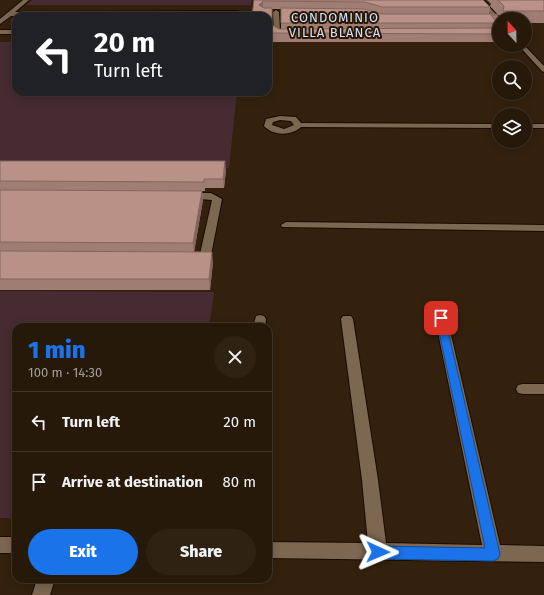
<!DOCTYPE html>
<html lang="en">
<head>
<meta charset="utf-8">
<style>
  body { margin:0; font-family:"Fira Sans",sans-serif; background:#2e2213; color:#f1f3f6; height:100vh; display:flex; flex-direction:column; font-size:15px; white-space:nowrap }
  * { box-sizing:border-box; margin:0 }
  p { font-size:13px; color:#a4a09c }
  .icon { flex:none; width:22px; height:22px; fill:none; stroke:currentColor; stroke-width:2; stroke-linecap:round; stroke-linejoin:round }
  .map { position:relative; flex:1; overflow:hidden }
  .panel { position:absolute; left:12px; top:323px; width:260px; height:260px; display:flex; flex-direction:column; background:#26190a; border-radius:12px; box-shadow:0 2px 10px #0003,0 0 0 1px #42382b }
  .panel>* { flex:none }
  .top-card { position:absolute; left:12px; top:12px; width:260px; height:84px; border-radius:12px; box-shadow:0 2px 10px #0003,0 0 0 1px #42382b; background:#202124; color:#fff; overflow:hidden }
  .needle { width:26px; rotate:338deg }
  .buttons { position:absolute; left:492px; top:12px; display:grid; gap:8px }
  .buttons a { display:grid; place-items:center; width:40px; height:40px; border-radius:50%; background:#26190a; box-shadow:0 2px 10px #0003,0 0 0 1px #42382b; font-size:20px }
  .pin { position:absolute; display:grid; place-items:center; width:34px; height:34px; color:#fff; margin:-17px; border-radius:8px; box-shadow:0 2px 6px #0006 }
  .me { position:absolute; width:44px; margin:-22px; rotate:91deg; stroke-linejoin:round; filter:drop-shadow(0 0 3px #0008) }
  .turn { display:flex; align-items:center; gap:14px; height:84px; padding:0 16px; font-size:18px }
  .turn .icon { width:52px; height:52px; stroke-width:2.5 }
  .turn b { display:block; font-size:28px; line-height:34px }
  .round { display:grid; place-items:center; flex:none; width:42px; height:42px; border-radius:21px; background:#2e2213 }
  .summary { display:flex; align-items:center; justify-content:space-between; height:68px; padding:0 16px }
  h1 { font-size:24px; font-weight:800; line-height:30px; color:#1a73e8 }
  .button { display:flex; gap:8px; margin-top:auto; padding:8px 16px }
  .button a { flex:1; height:46px; border-radius:24px; background:#1a73e8; color:#fff; font-size:16px; font-weight:800; line-height:46px; text-align:center }
  .button a+a { background:#2e2213; color:#f1f3f6 }
  ul { padding:0; list-style:none }
  li { display:flex; align-items:center; gap:12px; height:60px; padding:0 16px; border-top:1px solid #42382b }
  li div { flex:1 }
  li b { display:block; font-size:15px }
  li em { font-style:normal }
  .map>svg:first-child { display:block }
</style>
</head>
<body>
<div class="map">
<svg width="544" height="595" viewBox="0 0 544 595">
  <rect width="100%" height="100%" fill="#33210d"/>
  <path fill="#462b32" d="M 32,0 L 252,0 L 251,5 L 26,5 Z
    M 0,42 L 16,42 L 16,92 L 237,92 L 229,168 L 0,168 Z
    M 0,291 L 214,292 L 209,327 L 16,327 L 16,518 L 0,518 Z"/>
  <g fill="none" stroke-linecap="round" stroke-linejoin="round">
    <g stroke="#1a0a00" stroke-width="2">
      <path id="minor" d="M 23,0 L 29,0 L 15,12 L 238,11 L 241,13 L 238,15 L 11,16 L 0,24 L 0,19 Z
        M 477,0 L 483,0 L 500,19 L 499,23 Z
        M 276,10 L 279,12 L 280,32 L 290,33 L 290,35 L 277,36 L 274,34 L 273,12 Z
        M 0,30 L 16,30 L 16,34 L 0,34 Z
        M 518,45 L 524,45 L 544,66 L 544,72 L 542,71 Z
        M 280,116 L 296,117 L 301,123 L 499,124 L 499,128 L 301,127 C 291,136 273,136 264,126 L 266,119 ZM 280,120 L 291,121 L 294,125 L 284,129 L 272,125 L 273,122 Z
        M 525,124 L 544,124 L 544,128 L 525,128 Z
        M 187,193 L 211,193 L 222,199 L 211,255 C 206,262 199,262 191,260 L 189,258 L 191,256 L 200,254 L 212,200 L 184,198 L 182,196 Z
        M 286,222 L 544,225 L 544,231 L 282,227 L 281,225 Z
        M 441,314 L 445,315 L 447,318 L 500,545 L 544,546 L 544,562 L 268,558 L 268,542 L 368,543 L 362,480 L 341,319 L 343,316 L 351,316 L 353,319 L 378,480 L 386,543 L 482,545 L 435,318 L 437,315 Z
        M 260,315 L 264,316 L 266,319 L 265,327 L 253,327 L 256,316 Z
        M 523,384 L 544,384 L 544,394 L 523,394 L 518,393 L 516,389 L 518,385 Z
        M 0,537 L 16,537 L 16,553 L 0,553 Z
        M 37,579 L 55,579 L 50,595 L 32,595 Z"/>
    </g>
    <use href="#minor" fill="#7c6751" fill-rule="evenodd"/>
  </g>
  <path fill="#a07d73" fill-rule="evenodd" d="M 254,0 L 483,0 L 490,7 L 489,14 L 498,15 L 497,21 L 499,24 L 499,42 L 268,42 L 268,16 ZM 272,9 L 281,9 L 281,29 L 279,29 L 272,25 Z
    M 487,0 L 544,0 L 544,23 L 525,23 L 525,19 L 501,19 L 501,18 L 490,6 L 491,4 Z
    M 0,161 L 226,170 L 224,188 L 205,188 L 205,191 L 202,191 L 203,200 L 194,252 L 213,262 L 210,290 L 0,290 Z"/>
  <path fill="#82665e" d="M 263,1 L 263,9 L 259,5 Z
    M 225,161 L 226,170 L 224,188 L 223,179 Z
    M 202,191 L 203,200 L 194,253 L 193,243 Z
    M 212,252 L 213,262 L 210,290 L 209,279 Z"/>
  <path fill="#ba9186" stroke="#82665e" d="M 254,0 L 483,0 L 490,7 L 382,7 L 365,2 L 263,1 L 259,5 L 264,8 L 272,8 L 272,25 L 279,29 L 495,28 L 496,27 L 495,24 L 493,23 L 281,23 L 281,8 L 364,9 L 382,14 L 496,14 L 498,15 L 491,15 L 499,24 L 499,34 L 268,33 L 268,16 L 252,16 Z
    M 498,0 L 544,0 L 544,11 L 503,11 L 504,6 Z
    M 0,161 L 225,161 L 223,179 L 204,179 L 204,182 L 0,181 Z
    M 0,190 L 202,191 L 193,243 L 0,242 Z
    M 0,251 L 212,252 L 209,279 L 0,279 Z"/>
  <path fill="#1a73e8" stroke="#114b97" d="M 441,315 L 445,318 L 500,554 L 498,559 L 493,561 L 378,559 L 373,557 L 371,552 L 373,548 L 378,546 L 485,548 L 436,318 Z"/>
  <g text-anchor="middle" stroke-width="4" stroke-linejoin="round" paint-order="stroke">
    <g font-size="13" letter-spacing="1" fill="#d5e2fd" stroke="#281704">
      <text x="335" y="22">CONDOMINIO<tspan x="335" dy="15">VILLA BLANCA</tspan></text>
    </g>
  </g>
</svg>
<div class="buttons">
<a><svg class="needle" viewBox="-14 -14 28 28"><path d="M0-13l5 13h-10z" fill="#e53935"/><path d="M0 13l5-13h-10z" fill="#a4a09c"/></svg></a>
<a><svg class="icon" aria-label="search" viewBox="0 0 24 24"><circle cx="10" cy="10" r="6"/><path d="M15 15l6 6"/></svg></a>
<a><svg class="icon" aria-label="layers" viewBox="0 0 24 24"><path d="M12 4l9 5-9 5-9-5zM3 14l9 5 9-5"/></svg></a>
</div>
<div class="pin" style="left:441px;top:318px;background:#d93025"><svg class="icon" aria-label="arrive" viewBox="0 0 24 24"><path d="M6 21V4h12l-3 4 3 4H6"/></svg></div>
<svg class="me" style="left:378px;top:552px" viewBox="-20 -20 40 40"><path d="M0-17L14 15 0 8-14 15z" fill="#1a73e8" stroke="#fff" stroke-width="4"/></svg>
<div class="top-card">
<div class="turn"><svg class="icon" aria-label="left" viewBox="0 0 24 24"><path d="M17 20v-9H6M10 6l-5 5 5 5"/></svg><div><b>20 m</b>Turn left</div></div>
</div>
<section class="panel">
<div class="summary"><div><h1>1 min</h1><p>100 m · 14:30</p></div><a class="round"><svg class="icon" aria-label="close" viewBox="0 0 24 24"><path d="M6 6l12 12M18 6L6 18"/></svg></a></div>
<ul>
<li><svg class="icon" aria-label="left" viewBox="0 0 24 24"><path d="M17 20v-9H6M10 6l-5 5 5 5"/></svg><div><b>Turn left</b></div><em>20 m</em></li>
<li><svg class="icon" aria-label="arrive" viewBox="0 0 24 24"><path d="M6 21V4h12l-3 4 3 4H6"/></svg><div><b>Arrive at destination</b></div><em>80 m</em></li>
</ul>
<div class="button"><a>Exit</a><a>Share</a></div>
</section>
</div>
</body>
</html>
